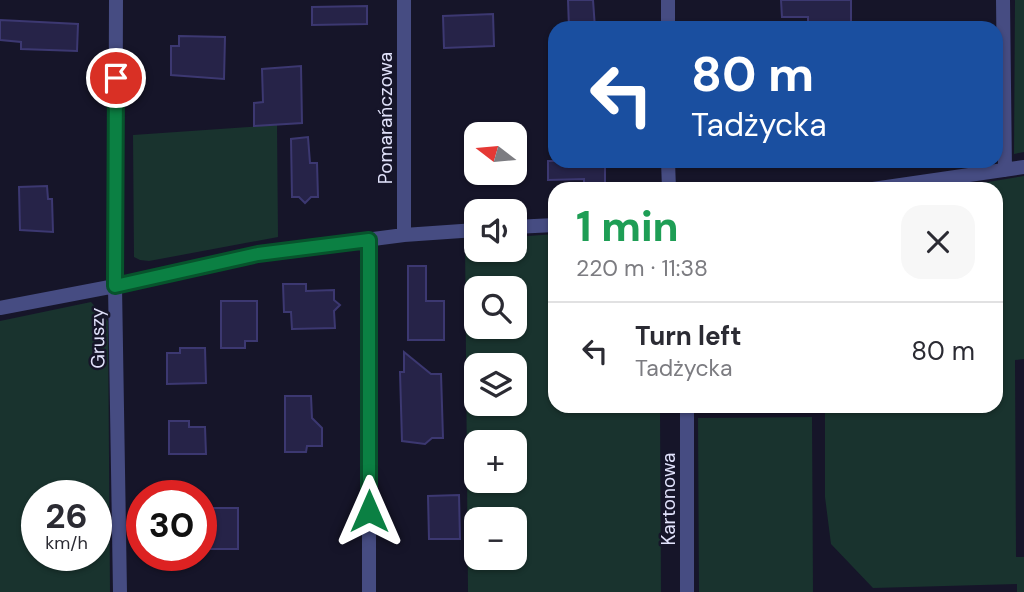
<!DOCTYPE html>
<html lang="en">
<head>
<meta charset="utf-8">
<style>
  body { margin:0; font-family:"DM Sans",sans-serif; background:#f7f7f7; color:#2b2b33; height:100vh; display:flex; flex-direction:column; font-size:26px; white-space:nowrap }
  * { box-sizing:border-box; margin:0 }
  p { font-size:23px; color:#7c7c81 }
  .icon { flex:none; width:38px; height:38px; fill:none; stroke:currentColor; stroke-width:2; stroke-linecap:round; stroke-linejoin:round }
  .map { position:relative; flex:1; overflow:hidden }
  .drawer { position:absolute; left:548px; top:182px; width:455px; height:231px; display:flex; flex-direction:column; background:#fff; border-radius:21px; box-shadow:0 2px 5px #0004 }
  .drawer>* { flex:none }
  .top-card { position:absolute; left:548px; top:21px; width:455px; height:147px; border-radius:21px; box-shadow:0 2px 5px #0004; background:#1a4fa0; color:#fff; overflow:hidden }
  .needle { width:46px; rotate:286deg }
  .buttons { position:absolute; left:464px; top:122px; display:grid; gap:14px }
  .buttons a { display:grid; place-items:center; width:63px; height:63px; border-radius:14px; background:#fff; box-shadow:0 2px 5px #0004; font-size:35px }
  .speed { position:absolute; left:21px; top:480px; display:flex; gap:14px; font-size:35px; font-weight:700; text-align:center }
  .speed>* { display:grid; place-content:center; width:91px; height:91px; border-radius:50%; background:#fff; box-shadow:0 2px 5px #0004; line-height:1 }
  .speed small { font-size:18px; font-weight:400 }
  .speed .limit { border:10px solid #d22; background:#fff; color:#111 }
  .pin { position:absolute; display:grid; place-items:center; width:60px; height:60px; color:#fff; margin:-30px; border:4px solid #fff; border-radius:50%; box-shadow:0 2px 7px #0007 }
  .me { position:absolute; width:77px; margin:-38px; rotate:0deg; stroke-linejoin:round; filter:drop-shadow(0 0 5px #0008) }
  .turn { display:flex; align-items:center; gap:24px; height:147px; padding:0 28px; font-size:32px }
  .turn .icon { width:91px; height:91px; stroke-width:2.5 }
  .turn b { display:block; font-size:49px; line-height:60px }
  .round { display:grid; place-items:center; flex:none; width:74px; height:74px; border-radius:21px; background:#f7f7f7 }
  .head { display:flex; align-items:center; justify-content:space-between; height:119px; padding:0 28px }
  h1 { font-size:42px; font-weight:800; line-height:52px; color:#1e9e55 }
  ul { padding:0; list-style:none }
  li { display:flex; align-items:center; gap:21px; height:98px; padding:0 28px; border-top:2px solid #e1e1e2 }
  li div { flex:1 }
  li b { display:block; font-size:26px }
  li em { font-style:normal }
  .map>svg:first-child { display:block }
</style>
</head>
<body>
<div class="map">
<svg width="1024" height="592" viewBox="0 0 1024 592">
  <rect width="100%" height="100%" fill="#161529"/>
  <path fill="#19332e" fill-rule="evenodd" d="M 1015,0 L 1024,0 L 1024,152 L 1014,154 Z
    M 277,125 L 278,237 L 149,261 L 140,260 L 134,257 L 133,135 Z
    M 1024,176 L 1024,359 L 1015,360 L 1016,557 L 1024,557 L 1024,592 L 1017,592 L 1017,584 L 873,588 L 831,544 L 825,497 L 825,406 L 996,406 L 996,189 L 946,189 Z
    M 555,234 L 555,406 L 660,406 L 661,592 L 468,592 L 465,240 L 476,239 L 476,250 L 514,250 L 515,237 ZM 476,289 L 514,289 L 514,327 L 476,327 ZM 476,366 L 514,366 L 514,404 L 476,404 ZM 476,443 L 514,443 L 514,481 L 476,481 ZM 476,520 L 514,520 L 514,558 L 476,558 Z
    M 91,302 L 108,321 L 110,592 L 0,592 L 0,321 ZM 37,495 L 96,495 L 96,555 L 37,555 Z
    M 812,417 L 813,592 L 699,592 L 698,418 Z"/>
  <path fill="#262348" stroke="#3c3871" stroke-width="2" d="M 568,0 L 593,0 L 595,28 L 569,28 Z
    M 781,0 L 851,0 L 851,28 L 808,28 L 808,17 L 782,17 Z
    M 367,6 L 367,24 L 312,25 L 312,7 Z
    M 493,14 L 494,46 L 444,48 L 443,16 Z
    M 0,20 L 78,24 L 77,51 L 21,49 L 21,42 L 0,40 Z
    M 179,36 L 225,37 L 224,79 L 171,75 L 171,46 L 179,46 Z
    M 301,66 L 302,123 L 254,126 L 254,103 L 263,102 L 262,69 Z
    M 308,137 L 310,163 L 317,163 L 318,197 L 311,197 L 305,203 L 299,197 L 292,197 L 291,139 Z
    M 548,161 L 605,161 L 605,184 L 584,185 L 584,179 L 548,180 Z
    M 47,186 L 48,199 L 52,199 L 53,232 L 20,230 L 19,187 Z
    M 408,266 L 426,266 L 426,301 L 444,301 L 444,340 L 408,340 Z
    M 283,284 L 306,284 L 306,291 L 334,290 L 334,300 L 340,305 L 334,311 L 335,328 L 292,329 L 291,312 L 284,312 Z
    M 221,301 L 257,301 L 257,341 L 245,341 L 245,348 L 221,348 Z
    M 180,348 L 205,348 L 206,383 L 167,384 L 167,353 L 180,353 Z
    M 404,352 L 431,374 L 441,374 L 443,438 L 432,438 L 425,444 L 402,441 L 400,372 L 404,372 Z
    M 285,396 L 311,396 L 312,418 L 322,428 L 322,446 L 307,446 L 306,452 L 285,452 Z
    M 169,421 L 189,421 L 189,427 L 205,427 L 206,454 L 169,454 Z
    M 459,495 L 460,539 L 429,539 L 428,496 Z
    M 201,508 L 238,508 L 238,549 L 201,549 Z"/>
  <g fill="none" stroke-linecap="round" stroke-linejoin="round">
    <path stroke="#464c82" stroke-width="14" d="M 687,592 L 687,406"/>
    <path stroke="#464c82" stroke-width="14" d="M 116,0 L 115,286 L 120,592
      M 668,0 L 668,28
      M 1003,0 L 1005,170
      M 668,161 L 669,189
      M 873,189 L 1024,167
      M 514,227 L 555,225
      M 404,235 L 404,0
      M 0,308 L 115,286 L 258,254 L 404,235 L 476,230
      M 369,592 L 369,240"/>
  </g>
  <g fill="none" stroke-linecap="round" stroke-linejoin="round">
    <g stroke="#07532c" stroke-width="18">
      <path id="route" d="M 116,78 L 115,286 L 258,254 L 369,240 L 369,511"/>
    </g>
    <use href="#route" stroke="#0b8043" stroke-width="12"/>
  </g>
  <g text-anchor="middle" stroke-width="5" stroke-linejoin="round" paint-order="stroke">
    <g font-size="19" fill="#e1e2fb" stroke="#161529">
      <text transform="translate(385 118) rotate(-90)" y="7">Pomarańczowa</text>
      <text transform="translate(97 338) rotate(-91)" y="7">Gruszy</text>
      <text transform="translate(668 499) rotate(-90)" y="7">Kartonowa</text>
    </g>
  </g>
</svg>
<div class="buttons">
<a><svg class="needle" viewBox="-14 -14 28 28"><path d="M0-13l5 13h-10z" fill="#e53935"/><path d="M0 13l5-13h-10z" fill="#7c7c81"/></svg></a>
<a><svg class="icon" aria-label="sound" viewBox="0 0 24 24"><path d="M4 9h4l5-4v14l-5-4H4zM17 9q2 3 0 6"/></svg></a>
<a><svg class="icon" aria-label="search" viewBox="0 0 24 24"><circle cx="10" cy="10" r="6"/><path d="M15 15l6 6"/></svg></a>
<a><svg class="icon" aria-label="layers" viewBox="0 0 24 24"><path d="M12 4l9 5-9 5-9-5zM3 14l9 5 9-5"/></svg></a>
<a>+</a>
<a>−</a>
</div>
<div class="speed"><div>26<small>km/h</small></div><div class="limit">30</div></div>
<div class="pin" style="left:116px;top:78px;background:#d93025"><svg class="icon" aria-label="arrive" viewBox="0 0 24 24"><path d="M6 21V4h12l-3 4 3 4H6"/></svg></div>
<svg class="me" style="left:369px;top:511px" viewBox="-20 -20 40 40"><path d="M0-17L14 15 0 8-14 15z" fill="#0b8043" stroke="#fff" stroke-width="4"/></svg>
<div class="top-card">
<div class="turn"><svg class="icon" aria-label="left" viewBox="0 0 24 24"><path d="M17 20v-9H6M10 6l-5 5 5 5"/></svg><div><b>80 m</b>Tadżycka</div></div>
</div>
<section class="drawer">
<div class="head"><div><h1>1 min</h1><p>220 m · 11:38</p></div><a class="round"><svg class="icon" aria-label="close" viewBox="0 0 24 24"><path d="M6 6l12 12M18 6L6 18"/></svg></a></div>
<ul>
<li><svg class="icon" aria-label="left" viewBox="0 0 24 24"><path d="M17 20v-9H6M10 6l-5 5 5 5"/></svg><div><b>Turn left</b><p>Tadżycka</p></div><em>80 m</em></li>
</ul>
</section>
</div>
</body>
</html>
